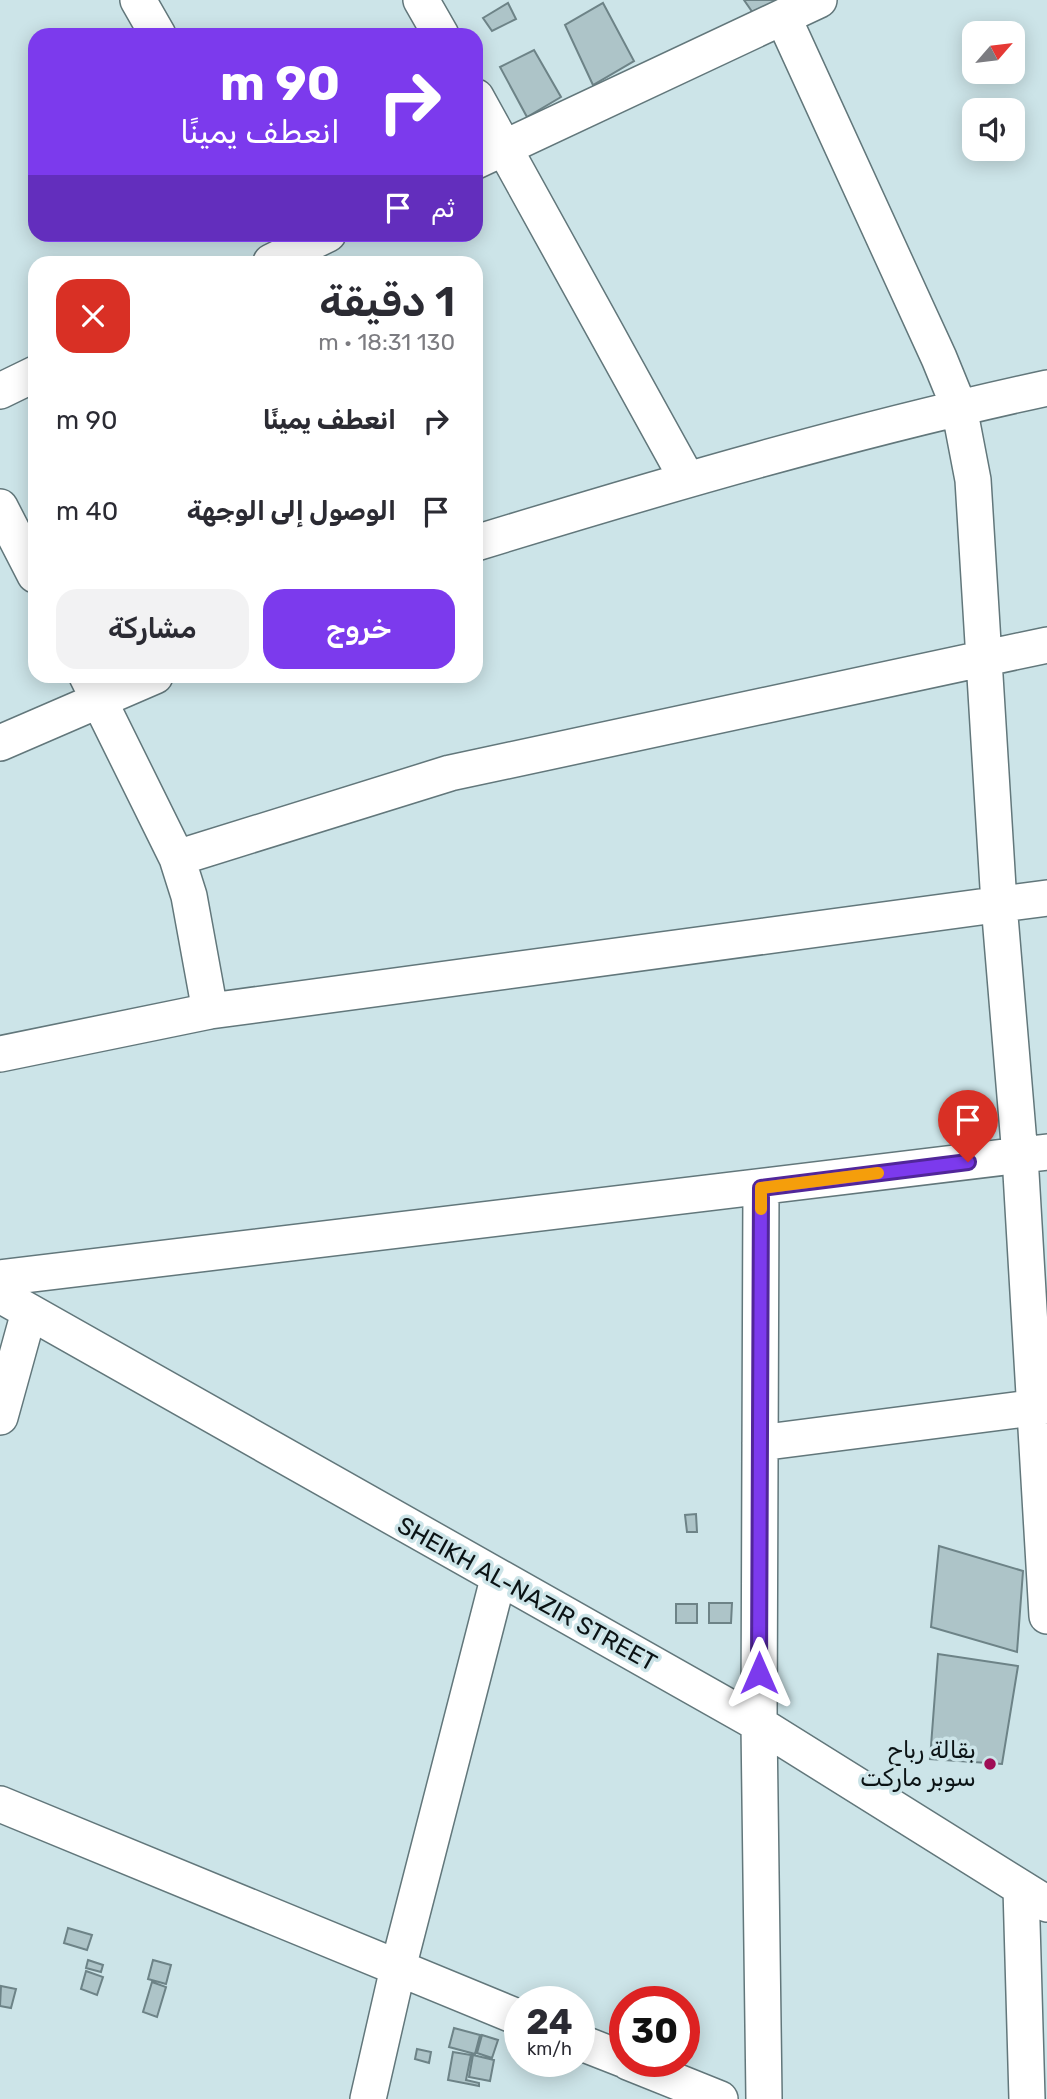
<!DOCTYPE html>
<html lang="ar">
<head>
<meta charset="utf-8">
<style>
  body { margin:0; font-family:Rubik,Vazirmatn,sans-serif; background:#f2f2f3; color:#2b2b33; direction:rtl; height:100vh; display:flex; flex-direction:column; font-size:26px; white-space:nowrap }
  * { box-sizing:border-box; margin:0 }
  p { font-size:23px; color:#7c7c81 }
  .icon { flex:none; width:38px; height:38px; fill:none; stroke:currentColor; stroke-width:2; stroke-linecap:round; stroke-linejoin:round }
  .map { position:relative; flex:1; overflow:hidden; direction:ltr }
  .sheet { position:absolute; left:28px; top:256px; width:455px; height:427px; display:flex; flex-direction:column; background:#fff; border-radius:21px; box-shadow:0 4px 18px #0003; direction:rtl }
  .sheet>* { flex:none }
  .banner { position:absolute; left:28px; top:28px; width:455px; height:214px; border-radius:21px; box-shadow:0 4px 18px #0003; direction:rtl; background:#7c3aed; color:#fff; overflow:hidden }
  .needle { width:46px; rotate:62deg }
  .tools { position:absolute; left:962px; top:21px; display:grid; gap:14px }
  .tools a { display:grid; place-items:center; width:63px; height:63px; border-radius:14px; background:#fff; box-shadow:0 4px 18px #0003; font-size:35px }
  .speed { position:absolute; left:504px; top:1986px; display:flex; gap:14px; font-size:35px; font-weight:700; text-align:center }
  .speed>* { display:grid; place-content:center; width:91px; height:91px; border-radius:50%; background:#fff; box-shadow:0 4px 18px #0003; line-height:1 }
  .speed small { font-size:18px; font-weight:400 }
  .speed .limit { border:10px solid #d22; background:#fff; color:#111 }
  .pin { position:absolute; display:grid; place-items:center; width:60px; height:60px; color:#fff; margin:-72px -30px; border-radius:50% 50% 50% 0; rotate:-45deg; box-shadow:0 0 7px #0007 }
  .pin .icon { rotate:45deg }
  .me { position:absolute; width:77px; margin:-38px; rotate:0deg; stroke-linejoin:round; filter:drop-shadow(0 0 5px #0008) }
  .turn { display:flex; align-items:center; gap:24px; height:147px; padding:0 28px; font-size:32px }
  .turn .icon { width:91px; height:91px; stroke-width:2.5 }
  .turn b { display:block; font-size:49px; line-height:60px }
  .then { display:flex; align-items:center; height:66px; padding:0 28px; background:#0003; gap:14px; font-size:26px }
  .round { display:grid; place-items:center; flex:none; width:74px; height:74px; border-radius:21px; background:#f2f2f3 }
  .overview { display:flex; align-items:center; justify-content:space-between; height:119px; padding:0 28px }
  h1 { font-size:42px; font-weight:600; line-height:52px }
  .primary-button { display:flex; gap:14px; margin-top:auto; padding:14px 28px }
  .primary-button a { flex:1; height:80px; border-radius:21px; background:#7c3aed; color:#fff; font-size:28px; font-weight:600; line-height:80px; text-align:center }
  .primary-button a+a { background:#f2f2f3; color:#2b2b33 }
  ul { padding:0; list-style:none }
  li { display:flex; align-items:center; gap:21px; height:91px; padding:0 28px }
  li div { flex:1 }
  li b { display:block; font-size:26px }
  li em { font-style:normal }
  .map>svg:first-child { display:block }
</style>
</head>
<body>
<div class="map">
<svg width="1047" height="2099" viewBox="0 0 1047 2099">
  <rect width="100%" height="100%" fill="#cce4e8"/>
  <path fill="#adc4c8" stroke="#6d8387" stroke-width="2" d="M 744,0 L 778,0 L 778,1 L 753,13 Z
    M 508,3 L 516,19 L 492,31 L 483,18 Z
    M 603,3 L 634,61 L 593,85 L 565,25 Z
    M 534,50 L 561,97 L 527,117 L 500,67 Z
    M 696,1514 L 697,1532 L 687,1532 L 685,1515 Z
    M 939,1546 L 1023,1571 L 1017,1652 L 931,1627 Z
    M 709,1603 L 732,1603 L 731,1623 L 709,1623 Z
    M 676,1604 L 697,1604 L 697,1623 L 676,1623 Z
    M 938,1654 L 1018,1666 L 1002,1764 L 930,1759 Z
    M 68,1928 L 92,1935 L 87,1950 L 64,1943 Z
    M 88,1960 L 103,1965 L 101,1972 L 86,1968 Z
    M 153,1960 L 171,1965 L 166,1984 L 148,1979 Z
    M 86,1971 L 103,1977 L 97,1995 L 81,1989 Z
    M 152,1982 L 166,1987 L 157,2017 L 143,2012 Z
    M 1,1986 L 16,1989 L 11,2008 L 0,2006 Z
    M 454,2028 L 480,2035 L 475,2054 L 449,2047 Z
    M 482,2035 L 498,2040 L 492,2058 L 477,2053 Z
    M 417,2049 L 431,2052 L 429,2063 L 415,2059 Z
    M 453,2052 L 471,2055 L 466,2080 L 479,2083 L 479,2086 L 448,2080 Z
    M 473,2055 L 494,2060 L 490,2081 L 469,2077 Z"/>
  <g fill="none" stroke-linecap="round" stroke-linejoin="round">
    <g stroke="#62777b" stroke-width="38">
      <path id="street" d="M 138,0 L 158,35
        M 421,0 L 441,35
        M 783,17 L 939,358 L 959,407 L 973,480 L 999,904 L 1020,1156 L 1047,1616
        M 476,97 L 687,479
        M 476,161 L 819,0
        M 271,262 L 328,234
        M 0,391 L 35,374
        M 0,507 L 35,575
        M 476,543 C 665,485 854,430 1047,388
        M 87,676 L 177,858 L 189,896 L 210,1011
        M 0,743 L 155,676
        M 177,858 L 450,773 L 1047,645
        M 0,1054 L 210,1011 L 1047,898
        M 761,1188 L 759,1724 L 764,2099
        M 0,1278 L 1047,1152
        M 0,1295 L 759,1724 L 1047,1904
        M 0,1417 L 29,1312
        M 760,1443 L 1047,1406
        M 0,1804 L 520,2018
        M 1021,1888 L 1027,2099
        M 579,2042 L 625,2060
        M 628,2062 L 720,2099
        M 368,2099 L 398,1968 L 498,1579"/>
    </g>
    <use href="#street" stroke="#fff" stroke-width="35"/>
  </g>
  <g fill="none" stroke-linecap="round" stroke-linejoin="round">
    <g stroke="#51269a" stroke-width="18">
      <path id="route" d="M 759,1673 L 761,1188 L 968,1162"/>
    </g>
    <use href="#route" stroke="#7c3aed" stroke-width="12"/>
    <path stroke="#f59e0b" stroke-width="12" d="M 761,1209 L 761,1188 L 878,1173"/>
  </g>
  <circle fill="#9f0d55" stroke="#cce4e8" stroke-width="2.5" cx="990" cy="1764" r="7"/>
  <g text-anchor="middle" stroke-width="7" stroke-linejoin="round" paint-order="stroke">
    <g font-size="24" fill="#0b1315" stroke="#cce4e8">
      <text transform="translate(527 1594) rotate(29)" y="8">SHEIKH AL-NAZIR STREET</text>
    </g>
    <g font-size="24" fill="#0b1315" stroke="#cce4e8" text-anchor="end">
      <text x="976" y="1758">بقالة رباح<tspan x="976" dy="28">سوبر ماركت</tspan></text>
    </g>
  </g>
</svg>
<div class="tools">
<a><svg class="needle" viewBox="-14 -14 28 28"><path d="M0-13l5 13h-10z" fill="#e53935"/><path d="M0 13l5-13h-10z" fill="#7c7c81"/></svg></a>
<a><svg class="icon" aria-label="sound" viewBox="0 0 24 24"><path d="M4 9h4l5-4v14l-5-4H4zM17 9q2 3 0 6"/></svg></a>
</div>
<div class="speed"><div>24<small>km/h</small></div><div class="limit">30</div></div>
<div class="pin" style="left:968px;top:1162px;background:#d93025"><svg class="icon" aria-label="arrive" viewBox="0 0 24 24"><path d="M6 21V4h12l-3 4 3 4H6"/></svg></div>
<svg class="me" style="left:759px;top:1673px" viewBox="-20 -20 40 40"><path d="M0-17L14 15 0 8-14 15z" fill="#7c3aed" stroke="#fff" stroke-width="4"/></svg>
<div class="banner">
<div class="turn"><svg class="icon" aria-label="right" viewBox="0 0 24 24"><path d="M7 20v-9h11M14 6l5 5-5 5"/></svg><div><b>90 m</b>انعطف يمينًا</div></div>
<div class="then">ثم<svg class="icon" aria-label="arrive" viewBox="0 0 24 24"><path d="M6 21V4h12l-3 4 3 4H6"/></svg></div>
</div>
<section class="sheet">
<div class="overview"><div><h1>1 دقيقة</h1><p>130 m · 18:31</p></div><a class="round" style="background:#d93025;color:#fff"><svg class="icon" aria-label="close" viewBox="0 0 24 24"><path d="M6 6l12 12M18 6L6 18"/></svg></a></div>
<ul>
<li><svg class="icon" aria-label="right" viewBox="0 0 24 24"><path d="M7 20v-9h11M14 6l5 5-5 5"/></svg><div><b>انعطف يمينًا</b></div><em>90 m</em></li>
<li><svg class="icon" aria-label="arrive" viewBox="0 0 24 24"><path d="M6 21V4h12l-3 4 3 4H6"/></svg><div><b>الوصول إلى الوجهة</b></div><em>40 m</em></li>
</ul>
<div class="primary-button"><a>خروج</a><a>مشاركة</a></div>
</section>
</div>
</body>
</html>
